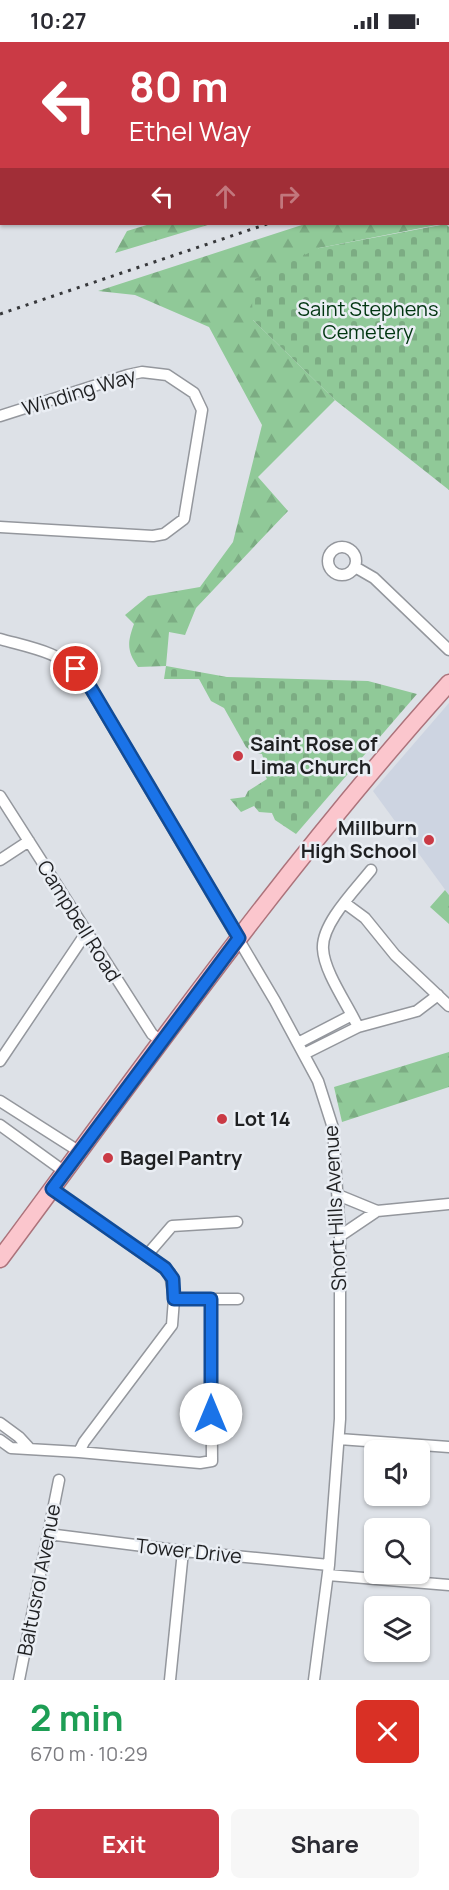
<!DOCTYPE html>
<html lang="en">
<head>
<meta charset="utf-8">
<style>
  body { margin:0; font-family:Manrope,sans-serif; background:#f7f7f7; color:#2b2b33; height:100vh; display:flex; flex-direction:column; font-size:22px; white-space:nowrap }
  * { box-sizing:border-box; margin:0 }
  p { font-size:20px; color:#7c7c81 }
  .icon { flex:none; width:33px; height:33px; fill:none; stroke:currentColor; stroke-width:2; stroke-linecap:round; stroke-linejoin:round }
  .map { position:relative; height:1638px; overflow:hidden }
  .sheet { display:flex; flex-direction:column; background:#fff; flex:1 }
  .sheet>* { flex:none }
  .top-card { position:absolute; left:0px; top:0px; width:450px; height:183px; box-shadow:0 2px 4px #0004; background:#ca3a45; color:#fff; overflow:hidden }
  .fabs { position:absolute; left:364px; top:1398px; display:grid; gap:12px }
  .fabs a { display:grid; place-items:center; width:66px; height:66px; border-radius:9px; background:#fff; box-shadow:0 2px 4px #0004; font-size:30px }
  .pin { position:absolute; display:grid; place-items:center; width:51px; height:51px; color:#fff; margin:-26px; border:3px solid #fff; border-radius:50%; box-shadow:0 2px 6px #0007 }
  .me { position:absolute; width:66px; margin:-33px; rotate:0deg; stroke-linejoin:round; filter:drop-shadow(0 0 4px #0008) }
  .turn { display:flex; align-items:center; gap:21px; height:126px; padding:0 30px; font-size:27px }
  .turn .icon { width:78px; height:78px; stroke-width:2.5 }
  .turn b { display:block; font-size:42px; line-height:51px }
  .lanes { display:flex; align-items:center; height:57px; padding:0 30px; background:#0003; justify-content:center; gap:30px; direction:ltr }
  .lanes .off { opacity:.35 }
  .round { display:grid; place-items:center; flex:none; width:63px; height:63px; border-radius:9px; background:#f7f7f7 }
  .headline { display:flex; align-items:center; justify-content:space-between; height:102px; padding:0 30px }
  h1 { font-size:36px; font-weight:700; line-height:45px; color:#1e9e55 }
  .button { display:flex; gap:12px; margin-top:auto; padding:12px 30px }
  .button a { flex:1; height:69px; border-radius:9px; background:#ca3a45; color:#fff; font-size:24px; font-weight:700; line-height:69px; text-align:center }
  .button a+a { background:#f7f7f7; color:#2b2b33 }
  .status { display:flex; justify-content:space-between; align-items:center; height:42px; padding:0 30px; background:#fff; direction:ltr }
  .status svg { height:16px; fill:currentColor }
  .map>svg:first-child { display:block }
</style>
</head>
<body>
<div class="status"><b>10:27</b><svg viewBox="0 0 49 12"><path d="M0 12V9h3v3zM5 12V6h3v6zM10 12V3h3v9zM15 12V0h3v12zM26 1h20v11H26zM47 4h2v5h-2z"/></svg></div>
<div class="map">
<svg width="449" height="1638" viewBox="0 0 449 1638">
  <defs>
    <pattern id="forest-firs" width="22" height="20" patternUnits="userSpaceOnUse" patternTransform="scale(1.5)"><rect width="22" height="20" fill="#90c998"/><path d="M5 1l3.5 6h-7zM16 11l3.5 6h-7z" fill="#7cac83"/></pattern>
    <pattern id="cemetery-stones" width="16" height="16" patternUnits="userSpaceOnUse" patternTransform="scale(1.5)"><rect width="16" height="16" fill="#90c998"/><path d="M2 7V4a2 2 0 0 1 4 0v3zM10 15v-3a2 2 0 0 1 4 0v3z" fill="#7cac83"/></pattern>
  </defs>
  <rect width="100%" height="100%" fill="#dde1e7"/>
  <path fill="#cdd4e1" d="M 449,661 L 449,853 L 373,749 Z"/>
  <path fill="url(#forest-firs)" d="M 150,182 L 211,182 L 115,211 L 127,189 Z
    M 305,182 L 442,182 L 319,206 L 253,278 L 335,358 L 258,435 L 288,469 L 196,566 L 185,593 L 169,590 L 166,624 L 138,625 C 127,609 127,601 134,582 L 125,573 L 148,554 L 200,545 L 233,500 L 262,383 L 209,285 L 135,253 L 98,249 Z
    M 445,848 L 449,853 L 449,882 L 430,865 Z
    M 449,1010 L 449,1045 L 342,1080 L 334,1045 Z"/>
  <path fill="url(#cemetery-stones)" d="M 446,182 L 449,185 L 449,448 L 335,358 L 253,278 L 251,239 L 319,206 Z
    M 166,624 L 227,635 L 368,639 L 417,652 L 296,792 L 275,778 L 272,771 L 259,770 L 254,764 L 241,770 L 230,757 L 245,755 L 248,749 L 267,737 L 262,727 L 265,722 L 262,712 L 252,710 L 246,705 L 224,666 L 211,659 L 199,637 L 164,637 Z"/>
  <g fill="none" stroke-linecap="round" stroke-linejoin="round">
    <g stroke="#94979d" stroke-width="13">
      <path id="street" d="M 45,2 L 47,0
        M 297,2 L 297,0
        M 0,26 L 2,26
        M 0,167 L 2,167
        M 0,374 L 128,333 L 142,330 L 167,333 L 194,351 L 202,368 L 184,477 L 164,492 L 153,494 L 0,485
        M328 519a14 14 0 1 1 28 0a14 14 0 1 1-28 0Z
        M 355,525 L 374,536 L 449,608
        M 0,597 C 28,605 61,610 82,633 L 275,959 L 318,1039 L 333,1086 L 340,1194 L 340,1377 L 329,1523 L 314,1638
        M 0,754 L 152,992 L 162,1000
        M 0,818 L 29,799
        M 346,862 L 365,876 L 395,913 L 449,964
        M 358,985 C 348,963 324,930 323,907 C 321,882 356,847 371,828
        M 298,1001 L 352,973
        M 304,1012 L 358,985 L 417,969 L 438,953
        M 0,1019 L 86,891
        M 0,1059 L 80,1110
        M 0,1083 L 65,1130
        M 338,1153 L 377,1169 L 449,1162
        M 340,1194 L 377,1169
        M 147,1213 L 172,1184 L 237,1180
        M 174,1257 L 238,1257
        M 0,1381 L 19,1395 L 30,1407
        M 339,1397 L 449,1405
        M 0,1398 L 11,1406 L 79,1410 L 84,1400 L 172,1283 L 174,1257 L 170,1231 L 52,1147
        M 79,1410 L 200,1421 L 212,1419 L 211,1257
        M 48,1492 L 183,1509 L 329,1523
        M 328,1533 L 449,1543
        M 19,1638 L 59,1438
        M 170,1638 L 183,1509"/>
    </g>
    <g stroke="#ac737b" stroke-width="19">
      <path id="primary" d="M 0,1217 C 145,1022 286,822 449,641"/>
    </g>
    <use href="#street" stroke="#fff" stroke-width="10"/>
    <use href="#primary" stroke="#fbc6cd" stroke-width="16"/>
    <path stroke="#37383b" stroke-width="3" stroke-dasharray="3 6" stroke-linecap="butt" d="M 448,120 L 449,120
      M 0,272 L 267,182"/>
  </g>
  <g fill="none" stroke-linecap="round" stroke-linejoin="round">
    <g stroke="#114b97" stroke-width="15">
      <path id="route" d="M 76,627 L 89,643 L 239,896 L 52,1147 L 165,1226 L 173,1237 L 174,1257 L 211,1257 L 211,1372"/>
    </g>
    <use href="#route" stroke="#1a73e8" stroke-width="10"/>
  </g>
  <g fill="#ca3a45" stroke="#eaeef4" stroke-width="2">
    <circle cx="238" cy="714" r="6"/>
    <circle cx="429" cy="798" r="6"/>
    <circle cx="222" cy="1077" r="6"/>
    <circle cx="108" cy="1116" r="6"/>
  </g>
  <g text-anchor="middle" stroke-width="5" stroke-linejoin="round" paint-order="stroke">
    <g font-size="20" fill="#003510" stroke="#eaeef4">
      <text x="368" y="274">Saint Stephens<tspan x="368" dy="23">Cemetery</tspan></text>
    </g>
    <g font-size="20" fill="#1f2022" stroke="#eaeef4">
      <text transform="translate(79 350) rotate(-17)" y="7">Winding Way</text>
      <text transform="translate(79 879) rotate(58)" y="7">Campbell Road</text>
      <text transform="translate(335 1166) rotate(-93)" y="7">Short Hills Avenue</text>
      <text transform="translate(189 1509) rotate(6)" y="7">Tower Drive</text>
      <text transform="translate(39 1538) rotate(-79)" y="7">Baltusrol Avenue</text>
    </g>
    <g font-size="20" font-weight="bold" fill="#1f2022" stroke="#eaeef4" text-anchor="start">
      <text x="250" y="709">Saint Rose of<tspan x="250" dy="23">Lima Church</tspan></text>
      <text x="417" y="793" text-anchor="end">Millburn<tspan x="417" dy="23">High School</tspan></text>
      <text x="234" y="1084">Lot 14</text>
      <text x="120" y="1123">Bagel Pantry</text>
    </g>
  </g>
</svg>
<div class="fabs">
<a><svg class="icon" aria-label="sound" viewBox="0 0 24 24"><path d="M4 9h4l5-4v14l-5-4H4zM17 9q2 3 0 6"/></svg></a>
<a><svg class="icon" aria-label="search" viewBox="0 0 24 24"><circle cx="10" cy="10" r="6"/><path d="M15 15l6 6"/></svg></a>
<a><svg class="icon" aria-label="layers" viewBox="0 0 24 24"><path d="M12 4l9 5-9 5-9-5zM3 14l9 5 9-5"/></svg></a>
</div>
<div class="pin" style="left:76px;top:627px;background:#d93025"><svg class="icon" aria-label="arrive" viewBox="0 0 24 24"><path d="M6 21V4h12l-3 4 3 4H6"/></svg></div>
<svg class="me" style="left:211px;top:1372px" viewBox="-20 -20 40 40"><circle r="19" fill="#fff"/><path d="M0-13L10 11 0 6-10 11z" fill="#1a73e8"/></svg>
<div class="top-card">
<div class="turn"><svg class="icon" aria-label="left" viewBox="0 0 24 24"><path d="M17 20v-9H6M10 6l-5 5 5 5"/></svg><div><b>80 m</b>Ethel Way</div></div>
<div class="lanes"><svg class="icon" aria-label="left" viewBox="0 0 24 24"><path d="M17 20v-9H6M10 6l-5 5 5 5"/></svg><svg class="icon off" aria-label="ahead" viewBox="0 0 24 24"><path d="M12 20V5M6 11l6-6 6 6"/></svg><svg class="icon off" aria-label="right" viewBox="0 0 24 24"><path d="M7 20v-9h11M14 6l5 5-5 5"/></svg></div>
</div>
</div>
<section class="sheet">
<div class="headline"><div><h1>2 min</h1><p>670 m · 10:29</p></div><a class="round" style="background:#d93025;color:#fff"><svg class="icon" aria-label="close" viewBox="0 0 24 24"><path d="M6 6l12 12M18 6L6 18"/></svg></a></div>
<div class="button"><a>Exit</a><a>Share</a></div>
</section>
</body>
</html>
